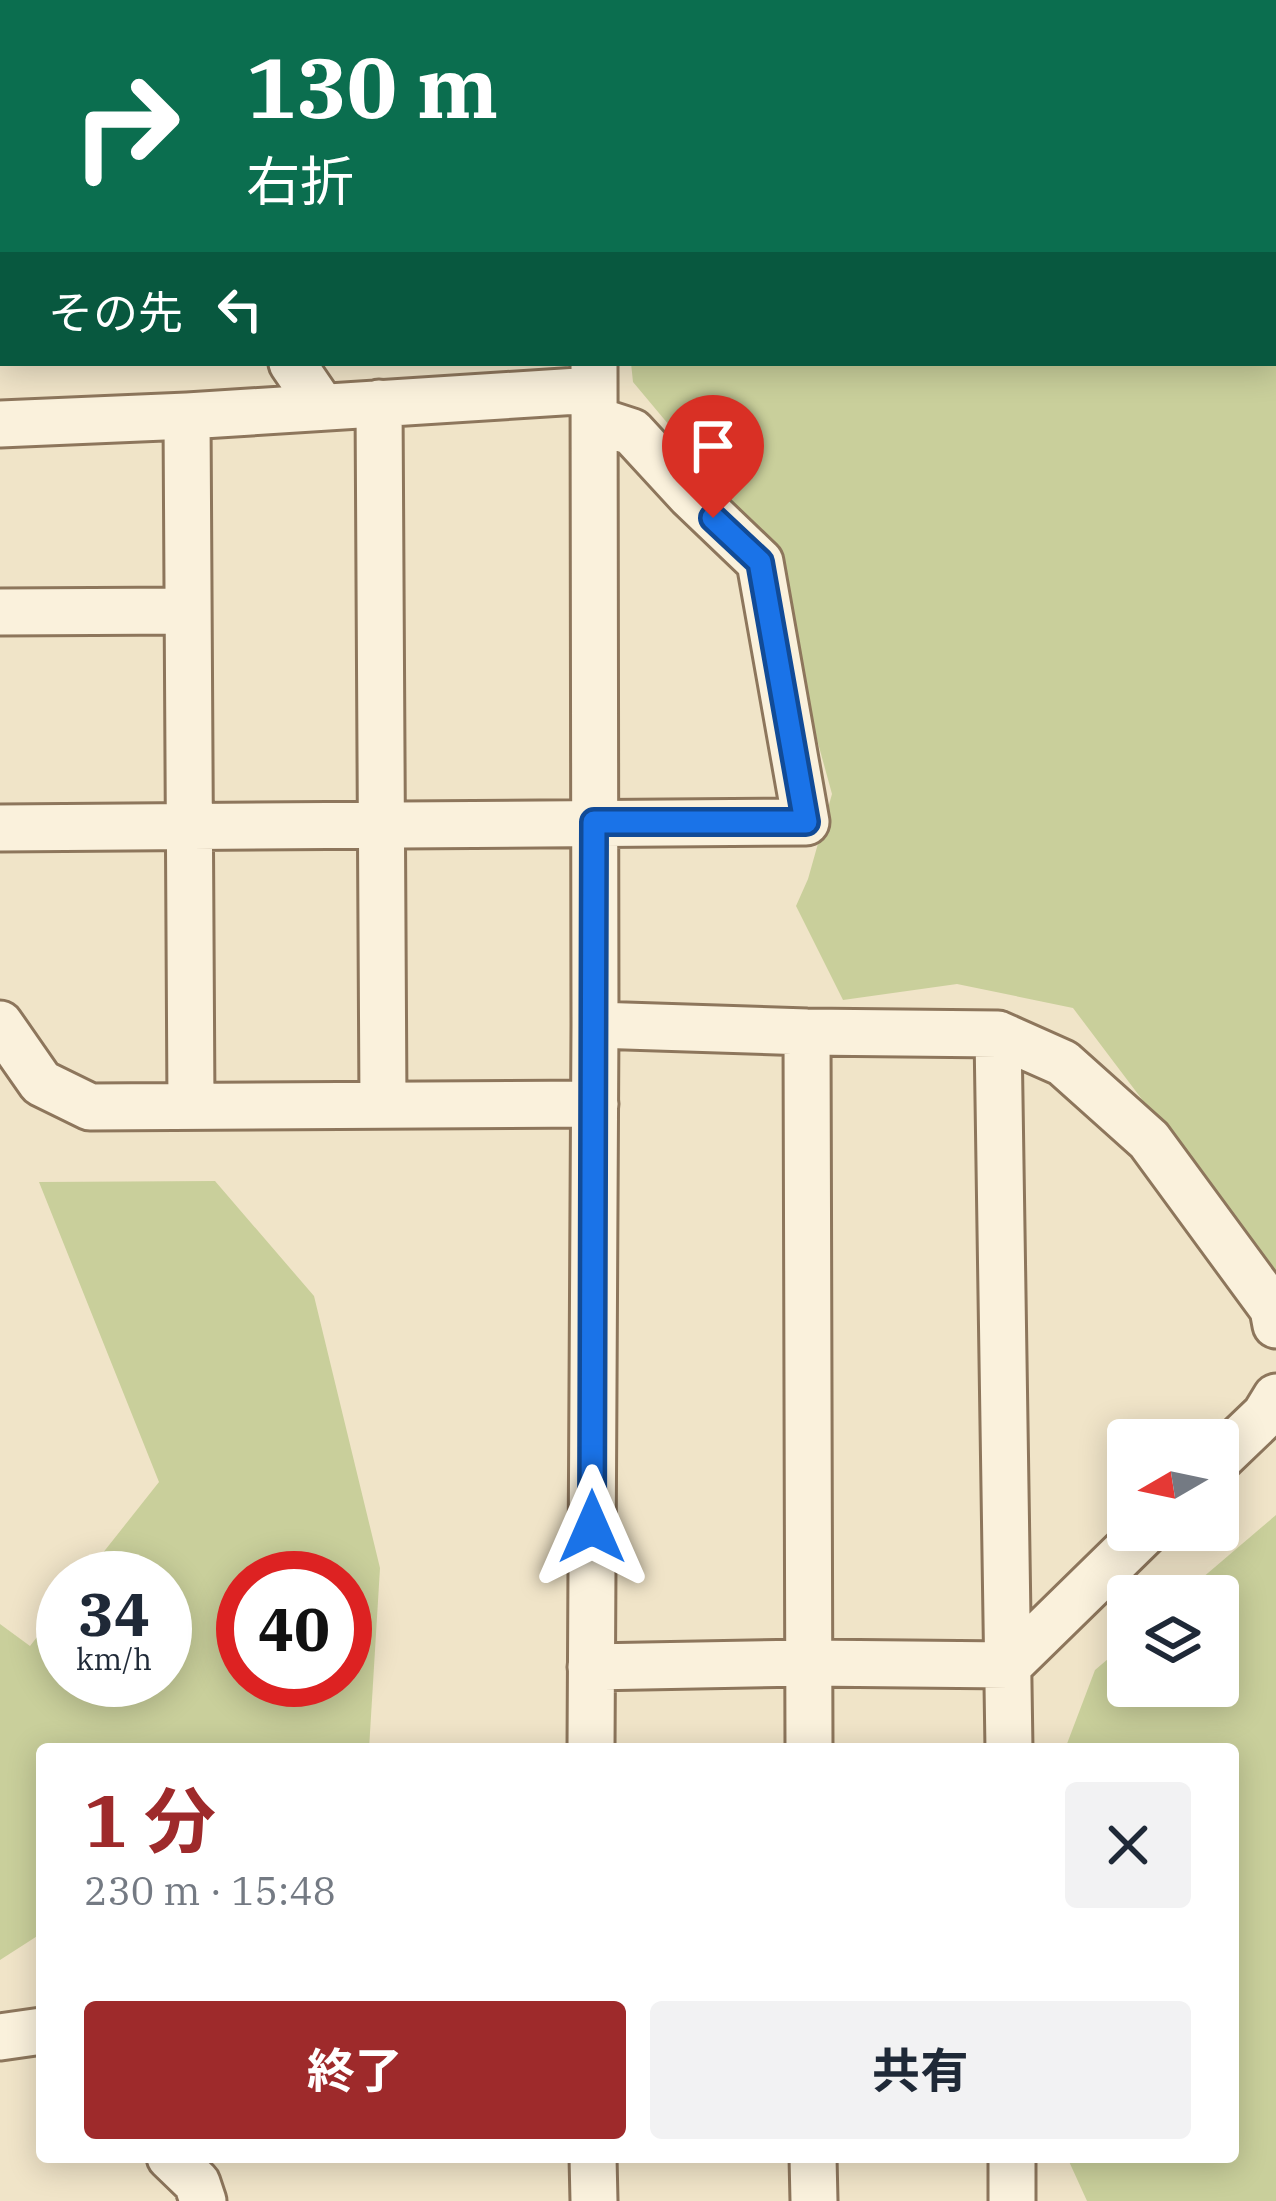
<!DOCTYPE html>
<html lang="ja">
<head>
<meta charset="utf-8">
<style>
  body { margin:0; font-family:"IBM Plex Serif","Noto Sans JP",serif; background:#f2f2f3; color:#1f2937; height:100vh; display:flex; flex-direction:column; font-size:45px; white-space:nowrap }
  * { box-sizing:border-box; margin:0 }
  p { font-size:39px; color:#747a83 }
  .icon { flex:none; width:66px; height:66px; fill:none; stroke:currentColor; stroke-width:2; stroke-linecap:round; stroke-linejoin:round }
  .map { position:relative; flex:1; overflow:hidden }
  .drawer { position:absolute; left:36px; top:1743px; width:1203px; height:420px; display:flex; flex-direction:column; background:#fff; border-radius:12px; box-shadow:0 6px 30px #0003 }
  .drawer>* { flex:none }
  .guide { position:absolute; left:0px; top:0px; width:1278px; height:366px; box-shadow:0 6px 30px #0003; background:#0b6e4f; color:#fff; overflow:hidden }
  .needle { width:78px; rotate:261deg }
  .tools { position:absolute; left:1107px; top:1419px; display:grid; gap:24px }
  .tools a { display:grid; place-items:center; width:132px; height:132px; border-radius:12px; background:#fff; box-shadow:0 6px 30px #0003; font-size:60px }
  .speed { position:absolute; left:36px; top:1551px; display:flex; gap:24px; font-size:60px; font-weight:700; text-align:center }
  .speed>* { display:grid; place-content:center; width:156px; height:156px; border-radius:50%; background:#fff; box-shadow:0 6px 30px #0003; line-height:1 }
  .speed small { font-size:30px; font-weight:400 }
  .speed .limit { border:18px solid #d22; background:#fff; color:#111 }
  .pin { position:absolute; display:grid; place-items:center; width:102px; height:102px; color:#fff; margin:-123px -51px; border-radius:50% 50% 50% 0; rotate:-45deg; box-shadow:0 0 12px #0007 }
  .pin .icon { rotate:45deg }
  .me { position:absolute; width:132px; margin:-66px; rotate:0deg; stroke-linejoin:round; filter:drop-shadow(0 0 9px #0008) }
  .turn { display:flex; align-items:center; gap:42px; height:252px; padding:0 48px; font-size:54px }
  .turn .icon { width:156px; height:156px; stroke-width:2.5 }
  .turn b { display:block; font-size:84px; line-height:102px }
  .then { display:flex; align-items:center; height:114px; padding:0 48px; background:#0003; gap:24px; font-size:45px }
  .round { display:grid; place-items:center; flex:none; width:126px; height:126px; border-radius:12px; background:#f2f2f3 }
  .summary { display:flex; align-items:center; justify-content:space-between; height:204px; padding:0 48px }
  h1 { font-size:72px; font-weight:700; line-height:90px; color:#9e2a2b }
  .action { display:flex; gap:24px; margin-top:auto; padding:24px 48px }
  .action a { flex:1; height:138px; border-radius:12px; background:#9e2a2b; color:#fff; font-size:48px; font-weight:700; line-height:138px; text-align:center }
  .action a+a { background:#f2f2f3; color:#1f2937 }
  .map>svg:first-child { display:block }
</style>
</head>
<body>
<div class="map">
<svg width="1276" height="2201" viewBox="0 0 1276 2201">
  <rect width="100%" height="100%" fill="#f0e4c8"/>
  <path fill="#c9cf9b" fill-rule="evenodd" d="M 1275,232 L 1276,233 L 1276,1277 L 1073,1008 L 957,984 L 843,1000 L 796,906 L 808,879 L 832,794 L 761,535 L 633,382 L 631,363 L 1275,363 Z
    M 215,1181 L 314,1296 L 380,1568 L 369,1749 L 42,1749 L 42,1933 L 0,1960 L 0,1624 L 30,1646 L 63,1604 L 63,1680 L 165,1680 L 165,1578 L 83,1578 L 159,1482 L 39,1182 ZM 243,1578 L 345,1578 L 345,1680 L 243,1680 Z
    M 1276,1515 L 1276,2201 L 1087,2201 L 1067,2157 L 1233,2157 L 1233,1749 L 1065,1749 L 1095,1670 L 1128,1642 L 1128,1686 L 1218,1686 L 1218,1596 L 1181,1596 Z"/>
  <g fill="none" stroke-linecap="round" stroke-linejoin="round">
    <g stroke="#8d765c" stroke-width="51">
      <path id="minor" d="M 277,0 L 285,3
        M 560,0 L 568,3
        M 29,3 L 33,0
        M 603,3 L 605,0
        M 0,25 L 3,22
        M 292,363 L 322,407
        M 379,403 L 383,1104
        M 187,416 L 191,1106
        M 0,424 L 187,416 L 594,390
        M 0,612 L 186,611
        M 0,828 L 806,822 L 760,562 L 690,495 L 632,432 L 595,420
        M 0,1024 L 41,1083 L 90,1107 L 595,1104
        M 595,1025 L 807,1032 L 998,1034 L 1063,1063 L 1149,1140 L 1273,1309 L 1276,1325
        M 807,1032 L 809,1749
        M 998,1034 L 1009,1749
        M 1218,1460 L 1265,1415 L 1276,1397
        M 591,1667 L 808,1663 L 1009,1665 L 1147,1530
        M 591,1749 L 595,1025 L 594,363
        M 0,2037 L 42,2031
        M 170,2157 L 197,2183 L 203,2201
        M 593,2157 L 594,2201
        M 813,2157 L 814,2201
        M 1012,2157 L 1012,2201"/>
    </g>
    <use href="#minor" stroke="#faf1dc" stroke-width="45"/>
  </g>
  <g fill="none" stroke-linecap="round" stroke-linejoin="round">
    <g stroke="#114b97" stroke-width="30">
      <path id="route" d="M 592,1527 L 594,822 L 806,822 L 760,562 L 713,518"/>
    </g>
    <use href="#route" stroke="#1a73e8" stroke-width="21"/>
  </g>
</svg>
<div class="tools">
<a><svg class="needle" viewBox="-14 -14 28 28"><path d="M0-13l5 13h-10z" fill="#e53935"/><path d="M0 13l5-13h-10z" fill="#747a83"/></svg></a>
<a><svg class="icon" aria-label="layers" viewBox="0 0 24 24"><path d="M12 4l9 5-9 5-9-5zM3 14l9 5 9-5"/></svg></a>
</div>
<div class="speed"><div>34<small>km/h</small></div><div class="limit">40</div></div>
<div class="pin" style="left:713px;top:518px;background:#d93025"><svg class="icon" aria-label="arrive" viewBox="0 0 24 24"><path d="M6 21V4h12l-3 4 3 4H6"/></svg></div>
<svg class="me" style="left:592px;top:1527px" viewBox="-20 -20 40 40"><path d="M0-17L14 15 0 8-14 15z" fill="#1a73e8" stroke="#fff" stroke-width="4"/></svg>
<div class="guide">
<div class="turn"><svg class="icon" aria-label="right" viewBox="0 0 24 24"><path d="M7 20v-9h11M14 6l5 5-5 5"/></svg><div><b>130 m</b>右折</div></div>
<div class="then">その先<svg class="icon" aria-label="left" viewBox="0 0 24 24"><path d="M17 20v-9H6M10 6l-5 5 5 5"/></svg></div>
</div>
<section class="drawer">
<div class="summary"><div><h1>1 分</h1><p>230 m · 15:48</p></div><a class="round"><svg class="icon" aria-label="close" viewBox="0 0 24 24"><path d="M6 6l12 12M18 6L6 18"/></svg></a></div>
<div class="action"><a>終了</a><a>共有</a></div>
</section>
</div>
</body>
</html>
